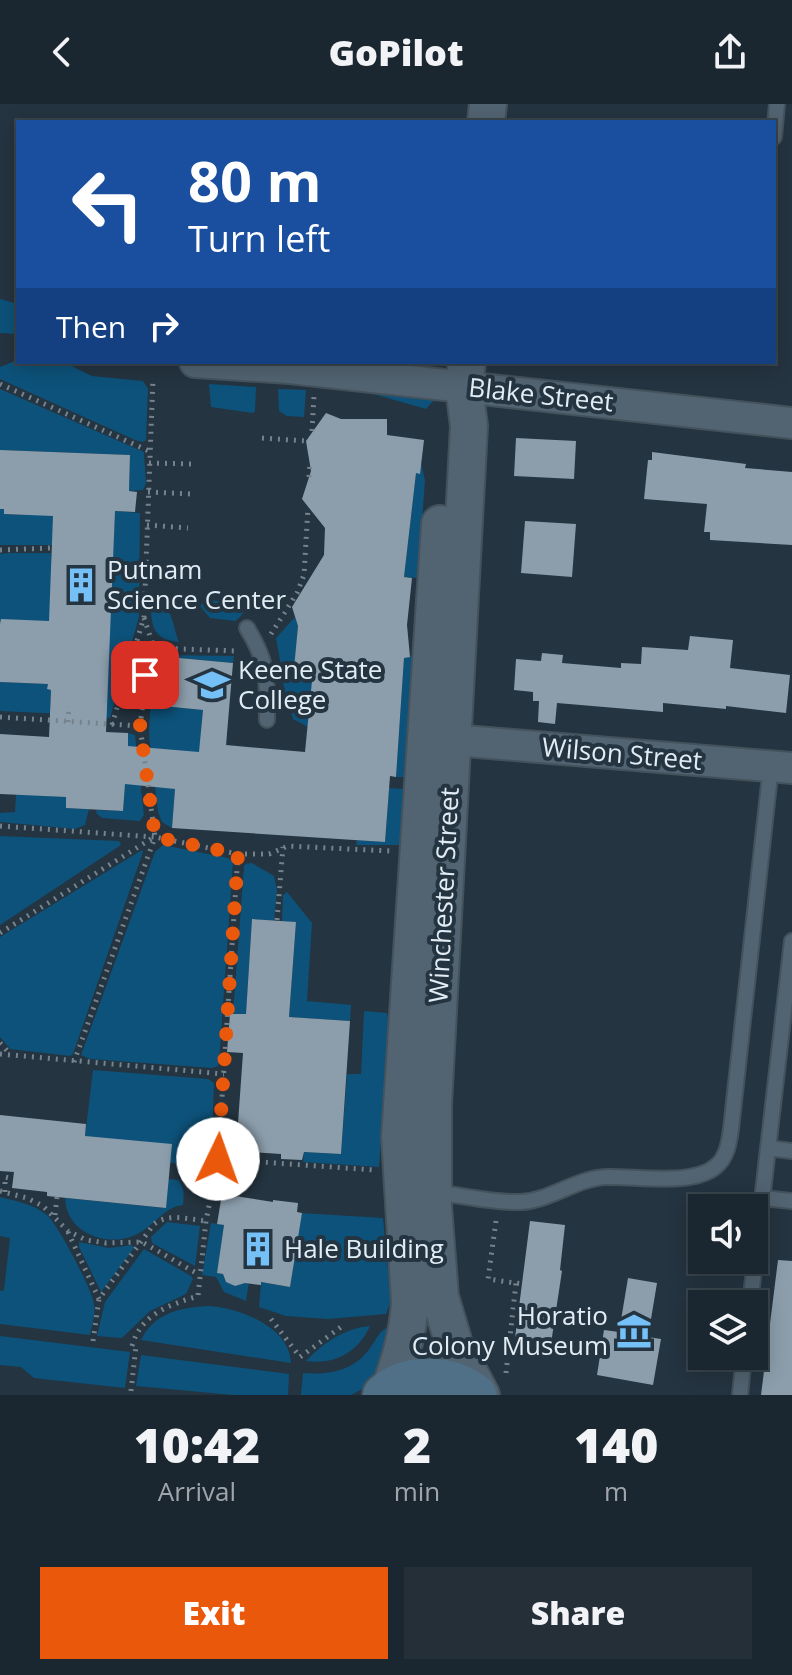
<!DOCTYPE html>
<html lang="en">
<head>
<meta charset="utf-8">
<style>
  body { margin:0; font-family:"Open Sans",sans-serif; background:#242f38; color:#f1f3f6; height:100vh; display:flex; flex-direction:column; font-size:30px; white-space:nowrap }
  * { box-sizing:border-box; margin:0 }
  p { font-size:26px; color:#a0a5ab }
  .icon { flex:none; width:44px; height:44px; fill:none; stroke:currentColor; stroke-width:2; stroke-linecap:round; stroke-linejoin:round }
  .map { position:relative; height:1291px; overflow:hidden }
  .sheet { display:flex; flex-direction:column; background:#1b2730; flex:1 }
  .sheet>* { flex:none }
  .banner { position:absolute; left:16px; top:16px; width:760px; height:244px; border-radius:0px; box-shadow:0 4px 20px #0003,0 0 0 2px #39444c; background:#1a4fa0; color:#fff; overflow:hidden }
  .controls { position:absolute; left:688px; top:1090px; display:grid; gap:16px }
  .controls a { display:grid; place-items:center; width:80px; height:80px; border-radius:0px; background:#1b2730; box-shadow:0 4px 20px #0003,0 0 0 2px #39444c; font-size:40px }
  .pin { position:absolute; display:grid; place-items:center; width:68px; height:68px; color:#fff; margin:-34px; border-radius:16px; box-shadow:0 4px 12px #0006 }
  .me { position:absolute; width:88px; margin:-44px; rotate:3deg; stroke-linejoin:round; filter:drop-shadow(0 0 6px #0008) }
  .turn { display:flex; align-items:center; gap:28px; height:168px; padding:0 40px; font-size:36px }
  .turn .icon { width:104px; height:104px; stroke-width:2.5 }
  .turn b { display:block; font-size:56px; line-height:68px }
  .then { display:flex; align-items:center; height:76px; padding:0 40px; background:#0003; gap:16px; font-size:30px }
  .eta { display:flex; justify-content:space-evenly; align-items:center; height:136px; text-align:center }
  .eta b { font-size:48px; font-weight:800; line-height:56px }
  .action { display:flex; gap:16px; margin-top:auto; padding:16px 40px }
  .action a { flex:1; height:92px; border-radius:0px; background:#ea580c; color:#fff; font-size:32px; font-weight:800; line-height:92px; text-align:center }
  .action a+a { background:#242f38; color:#f1f3f6 }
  header { display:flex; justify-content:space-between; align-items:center; height:104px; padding:0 40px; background:#1b2730; font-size:36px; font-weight:800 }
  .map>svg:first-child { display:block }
</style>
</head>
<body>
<header><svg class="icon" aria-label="back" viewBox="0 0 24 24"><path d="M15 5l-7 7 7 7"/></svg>GoPilot<svg class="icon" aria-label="share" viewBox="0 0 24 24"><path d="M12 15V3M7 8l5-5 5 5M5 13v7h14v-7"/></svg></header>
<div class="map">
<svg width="792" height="1291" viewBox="0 0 792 1291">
  <rect width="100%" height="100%" fill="#243440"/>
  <path fill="#0d527a" d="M 0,195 L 18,200 L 18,230 L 0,229 Z
    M 18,256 L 63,258 L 92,272 L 143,277 L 148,285 L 146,336 L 143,338 L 135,336 L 0,275 L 0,263 Z
    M 209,280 L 256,283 L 255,307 L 253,309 L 211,303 Z
    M 342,281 L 433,294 L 434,296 L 426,305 Z
    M 0,285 L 144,348 L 146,379 L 143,386 L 129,387 L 130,351 L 0,346 Z
    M 278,285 L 306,286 L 304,313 L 287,312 L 279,307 Z
    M 421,359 L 425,376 L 418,474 L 404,473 L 416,369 Z
    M 0,405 L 4,405 L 4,410 L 33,411 L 59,407 L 52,441 L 0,441 Z
    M 115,407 L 140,409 L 139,513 L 110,614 L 74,613 Z
    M 9,449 L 51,449 L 51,456 L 55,457 L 52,522 L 0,520 L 0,450 Z
    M 206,496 L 242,499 C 247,506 241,513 235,517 L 210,514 L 200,502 Z
    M 150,497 C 175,501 171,519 179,538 C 151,535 152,521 150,497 Z
    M 295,513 L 298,522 L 294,568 L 281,562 L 276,534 Z
    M 165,551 L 234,552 L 233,559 L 168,553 L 164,602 L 203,606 L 201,627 L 227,630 L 226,651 L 175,685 L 172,724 L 162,718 L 158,708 L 149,632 L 152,564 L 155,555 Z
    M 412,552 L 404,673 L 396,673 L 404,554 Z
    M 286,573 L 313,577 L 308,623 L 293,615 L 282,576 Z
    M 0,578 L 48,580 L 47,585 L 51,586 L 50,605 L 65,606 L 64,610 L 0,607 Z
    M 128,629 L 135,631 L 144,711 L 140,717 L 102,714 L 97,710 L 96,706 L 123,707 Z
    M 389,684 L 404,685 L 401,741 L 356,741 L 357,736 L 385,738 Z
    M 16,690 L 66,693 L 66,704 L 89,705 L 85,721 L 75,725 L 0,718 L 0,709 L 15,708 Z
    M 0,732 L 119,737 L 121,741 L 0,821 Z
    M 163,741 L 228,754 L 233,758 L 219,958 L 218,962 L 212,964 L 90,955 L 81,951 L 155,748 Z
    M 142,746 L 143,748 L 73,950 L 70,952 L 10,945 L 0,933 L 0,833 Z
    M 252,759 L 274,772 L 277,786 L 274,817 L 252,815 L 246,910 L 233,910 L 244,763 L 245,760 Z
    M 287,788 L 312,819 L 307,897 L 351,901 L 350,917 L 289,913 L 296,819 L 282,817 L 283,791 Z
    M 364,907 L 387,909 L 389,924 L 379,1063 L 303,1058 L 304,1048 L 341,1050 L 347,970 L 361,970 Z
    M 93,966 L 208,975 L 214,979 L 211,1055 L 204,1079 L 192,1080 L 189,1074 L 190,1061 L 170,1059 L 85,1032 Z
    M 168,1075 L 178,1076 C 185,1085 184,1090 183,1101 C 165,1103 156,1119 141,1128 C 112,1146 66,1131 65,1094 L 165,1104 Z
    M 0,1093 C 16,1097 33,1100 47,1111 C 57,1119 93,1187 94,1200 C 96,1210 92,1221 90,1231 L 0,1220 L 0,1187 L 4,1186 L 10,1134 L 0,1132 Z
    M 301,1109 L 383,1114 L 391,1197 L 386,1210 L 328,1215 L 286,1212 L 259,1203 L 261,1178 L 290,1183 Z
    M 167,1118 L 200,1122 L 195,1162 L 152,1139 L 151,1133 Z
    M 211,1119 L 224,1121 L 217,1169 L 223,1170 L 226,1178 L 235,1182 L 249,1177 L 246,1197 L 224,1188 L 216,1173 L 202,1171 Z
    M 79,1138 L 109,1144 L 132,1141 L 134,1144 L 101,1188 L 79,1143 Z
    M 144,1145 L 191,1172 L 193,1175 L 186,1190 L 150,1207 L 122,1234 L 97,1232 L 105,1198 Z
    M 209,1202 C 240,1204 290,1223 291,1259 L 141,1236 C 154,1209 181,1203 209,1202 Z
    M 370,1222 C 358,1249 334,1261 306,1257 C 323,1239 345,1224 370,1222 Z
    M 386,1224 L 399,1226 L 372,1280 L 351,1291 L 301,1291 L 303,1269 C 330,1271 354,1267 370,1244 C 376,1236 378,1229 386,1224 Z
    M 0,1232 L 130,1248 L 125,1284 L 34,1274 L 21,1263 L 0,1261 Z
    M 141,1251 L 289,1270 L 288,1291 L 233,1291 L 136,1282 Z"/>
  <path fill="#8c9eac" d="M 326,309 L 341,315 L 387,315 L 387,331 L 424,336 L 420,370 L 416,369 L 404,473 L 412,474 L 407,521 L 410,553 L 404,554 L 396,673 L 390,672 L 385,738 L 172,724 L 175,685 L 125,680 L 123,707 L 66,704 L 66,693 L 0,690 L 0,630 L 49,633 L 51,586 L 47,585 L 48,580 L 0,578 L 0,520 L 1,515 L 49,517 L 53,412 L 4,410 L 4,405 L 0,405 L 0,346 L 130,351 L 129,387 L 137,388 L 135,408 L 115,407 L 106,628 L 128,629 L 128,642 L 199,648 L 203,606 L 163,602 L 168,553 L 233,559 L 226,641 L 305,648 L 312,577 L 293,575 L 298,522 L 292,503 L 324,451 L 325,424 L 302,395 L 311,367 L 306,337 Z
    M 516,334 L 576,337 L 574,375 L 514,372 Z
    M 652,348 L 746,360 L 745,364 L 792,368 L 792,441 L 710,436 L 710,428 L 704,428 L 707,400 L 644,395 L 648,356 L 652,356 Z
    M 525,417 L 576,420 L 572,473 L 521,469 Z
    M 690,532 L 733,536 L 730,564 L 790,571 L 786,609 L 726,602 L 726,605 L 663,599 L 663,608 L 557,599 L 555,620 L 538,618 L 539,597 L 533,597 L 533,588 L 514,586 L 516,555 L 541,557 L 542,549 L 563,551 L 562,559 L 621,564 L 621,559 L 641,560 L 642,543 L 688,546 Z
    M 252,815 L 296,818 L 289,913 L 350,917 L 341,1050 L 304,1048 L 302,1056 L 281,1055 L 281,1050 L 236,1047 L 243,949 L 227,948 L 230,910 L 246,910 Z
    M 0,1011 L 86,1020 L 85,1032 L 172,1040 L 166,1104 L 47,1092 L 47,1088 L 12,1084 L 14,1068 L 0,1067 Z
    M 222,1090 L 273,1098 L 273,1096 L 298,1099 L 297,1108 L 302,1109 L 290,1183 L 261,1178 L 261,1181 L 245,1179 L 235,1182 L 226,1178 L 223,1170 L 217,1169 L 224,1121 L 217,1120 Z
    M 530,1117 L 565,1121 L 560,1166 L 562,1167 L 550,1246 L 514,1242 Z
    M 778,1156 L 792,1157 L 792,1291 L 761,1291 Z
    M 628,1174 L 657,1179 L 648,1233 L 661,1235 L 653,1281 L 597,1271 L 604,1226 L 619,1228 Z"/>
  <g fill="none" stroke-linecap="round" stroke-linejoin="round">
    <g stroke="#44525c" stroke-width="18">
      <path id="service" d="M 774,33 L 777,0
        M 247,524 C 269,560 267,575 267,616
        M 768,1044 L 792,1047
        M 447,1090 C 471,1093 496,1099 520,1098 C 550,1097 576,1074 607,1073 C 636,1072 692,1082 715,1063 C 727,1054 729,1039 731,1025 L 771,662
        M 762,1094 L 792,1097
        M 750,1200 L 792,837
        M 740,1291 L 744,1252"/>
    </g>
    <g stroke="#44525c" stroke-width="34">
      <path id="minor" d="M 195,258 L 290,264 L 792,319
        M 453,636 L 792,664"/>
    </g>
    <g stroke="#44525c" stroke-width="40">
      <path id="tertiary" d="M 486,18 L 488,0
        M 467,258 L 464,283 L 469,322 L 433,1001 L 433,1102 L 440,1193 L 454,1240 L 481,1291
        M 389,1287 C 400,1257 408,1230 410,1198 L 400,1033 L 440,420"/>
    </g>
    <g stroke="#44525c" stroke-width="46">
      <path id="secondary" d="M 384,1291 C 409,1270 450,1271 475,1291"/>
    </g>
    <path stroke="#76838d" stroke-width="5" stroke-dasharray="2 6" stroke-linecap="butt" d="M 0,280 L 149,347
      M 312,327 L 314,292
      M 262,334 L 306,337
      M 149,359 L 193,360
      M 309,373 L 310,360
      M 148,388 L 191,390
      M 147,421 L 188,424
      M 0,446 L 51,444
      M 144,514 L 154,544
      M 271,530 L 297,489 L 304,471 L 308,403
      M 132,557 L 149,550 L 154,544 L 237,547
      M 0,613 L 140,622 L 155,733 L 238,750 L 269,750 L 288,742 L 390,747
      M 68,618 L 69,602
      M 112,621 L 144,513 L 153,274
      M 140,622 L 149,551
      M 0,722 L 154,733
      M 277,816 L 283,743
      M 0,829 L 154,733
      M 0,939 L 10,950
      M 0,950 L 224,970
      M 74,958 L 155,733
      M 218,1055 L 374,1066
      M 0,1087 L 27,1094 L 43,1102 L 68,1127 L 86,1136 L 106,1139 L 142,1138 L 198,1170
      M 5,1088 L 5,1073 L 13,1075
      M 55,1111 L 57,1093
      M 496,1117 L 488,1175 L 522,1180
      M 68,1128 L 99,1195
      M 271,1215 L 300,1253 L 341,1223
      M 93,1237 L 99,1195 L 154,1120 C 169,1109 187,1115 206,1117
      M 132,1242 C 141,1210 169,1201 198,1192 L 206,1117 L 218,1055 L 238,750
      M 506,1269 L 516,1179
      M 131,1287 L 136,1242"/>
    <use href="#service" stroke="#526371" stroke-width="14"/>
    <use href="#minor" stroke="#526371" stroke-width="30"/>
    <use href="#tertiary" stroke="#526371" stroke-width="36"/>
    <use href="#secondary" stroke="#507088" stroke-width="42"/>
  </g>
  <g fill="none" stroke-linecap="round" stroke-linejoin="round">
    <path stroke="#ea580c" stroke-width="14" stroke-dasharray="0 25.2" d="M 145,571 L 140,622 L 155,733 L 238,750 L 218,1055"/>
  </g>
  <defs>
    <g id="building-bare" transform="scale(2.76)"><path d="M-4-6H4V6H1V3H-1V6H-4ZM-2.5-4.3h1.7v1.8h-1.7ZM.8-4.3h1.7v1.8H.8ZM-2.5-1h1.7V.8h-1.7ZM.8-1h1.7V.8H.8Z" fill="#75c0f6" stroke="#243440" stroke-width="2.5" paint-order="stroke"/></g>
    <g id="university-bare" transform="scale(2.76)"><path d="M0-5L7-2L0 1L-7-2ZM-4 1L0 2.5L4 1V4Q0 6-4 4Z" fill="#75c0f6" stroke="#243440" stroke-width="2.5" paint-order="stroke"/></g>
    <g id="museum-bare" transform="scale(2.76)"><path d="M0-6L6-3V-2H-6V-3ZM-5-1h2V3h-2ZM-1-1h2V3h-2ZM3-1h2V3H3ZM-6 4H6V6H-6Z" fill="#75c0f6" stroke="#243440" stroke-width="2.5" paint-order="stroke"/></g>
  </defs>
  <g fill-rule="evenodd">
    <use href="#building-bare" x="81" y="481"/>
    <use href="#university-bare" x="212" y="581"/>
    <use href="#building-bare" x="258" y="1145"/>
    <use href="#museum-bare" x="634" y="1227"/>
  </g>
  <g text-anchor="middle" stroke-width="8" stroke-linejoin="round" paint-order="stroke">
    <g font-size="26" fill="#e2ecf4" stroke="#243440">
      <text transform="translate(541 291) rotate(6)" y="9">Blake Street</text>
      <text transform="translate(622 650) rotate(5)" y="9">Wilson Street</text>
      <text transform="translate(444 791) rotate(-87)" y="9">Winchester Street</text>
    </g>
    <g font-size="26" fill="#e2ecf4" stroke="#243440" text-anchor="start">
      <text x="107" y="475">Putnam<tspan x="107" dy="30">Science Center</tspan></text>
      <text x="238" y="575">Keene State<tspan x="238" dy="30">College</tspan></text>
      <text x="284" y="1154">Hale Building</text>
      <text x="608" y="1221" text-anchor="end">Horatio<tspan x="608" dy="30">Colony Museum</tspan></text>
    </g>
  </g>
</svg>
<div class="controls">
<a><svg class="icon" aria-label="sound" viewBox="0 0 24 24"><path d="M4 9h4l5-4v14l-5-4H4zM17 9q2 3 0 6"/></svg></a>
<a><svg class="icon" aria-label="layers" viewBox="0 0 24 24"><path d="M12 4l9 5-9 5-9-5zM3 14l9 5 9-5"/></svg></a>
</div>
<div class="pin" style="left:145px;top:571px;background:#d93025"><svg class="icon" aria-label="arrive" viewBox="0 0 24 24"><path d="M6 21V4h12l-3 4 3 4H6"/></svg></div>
<svg class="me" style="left:218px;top:1055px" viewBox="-20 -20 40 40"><circle r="19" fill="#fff"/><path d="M0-13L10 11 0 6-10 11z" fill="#ea580c"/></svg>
<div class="banner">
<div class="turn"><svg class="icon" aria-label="left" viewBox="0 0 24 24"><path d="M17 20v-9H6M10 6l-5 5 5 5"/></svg><div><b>80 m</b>Turn left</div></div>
<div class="then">Then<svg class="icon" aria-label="right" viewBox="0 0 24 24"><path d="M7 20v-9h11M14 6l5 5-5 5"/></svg></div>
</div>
</div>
<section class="sheet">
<div class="eta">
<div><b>10:42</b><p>Arrival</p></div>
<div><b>2</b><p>min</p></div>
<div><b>140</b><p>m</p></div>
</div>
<div class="action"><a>Exit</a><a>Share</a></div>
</section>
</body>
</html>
